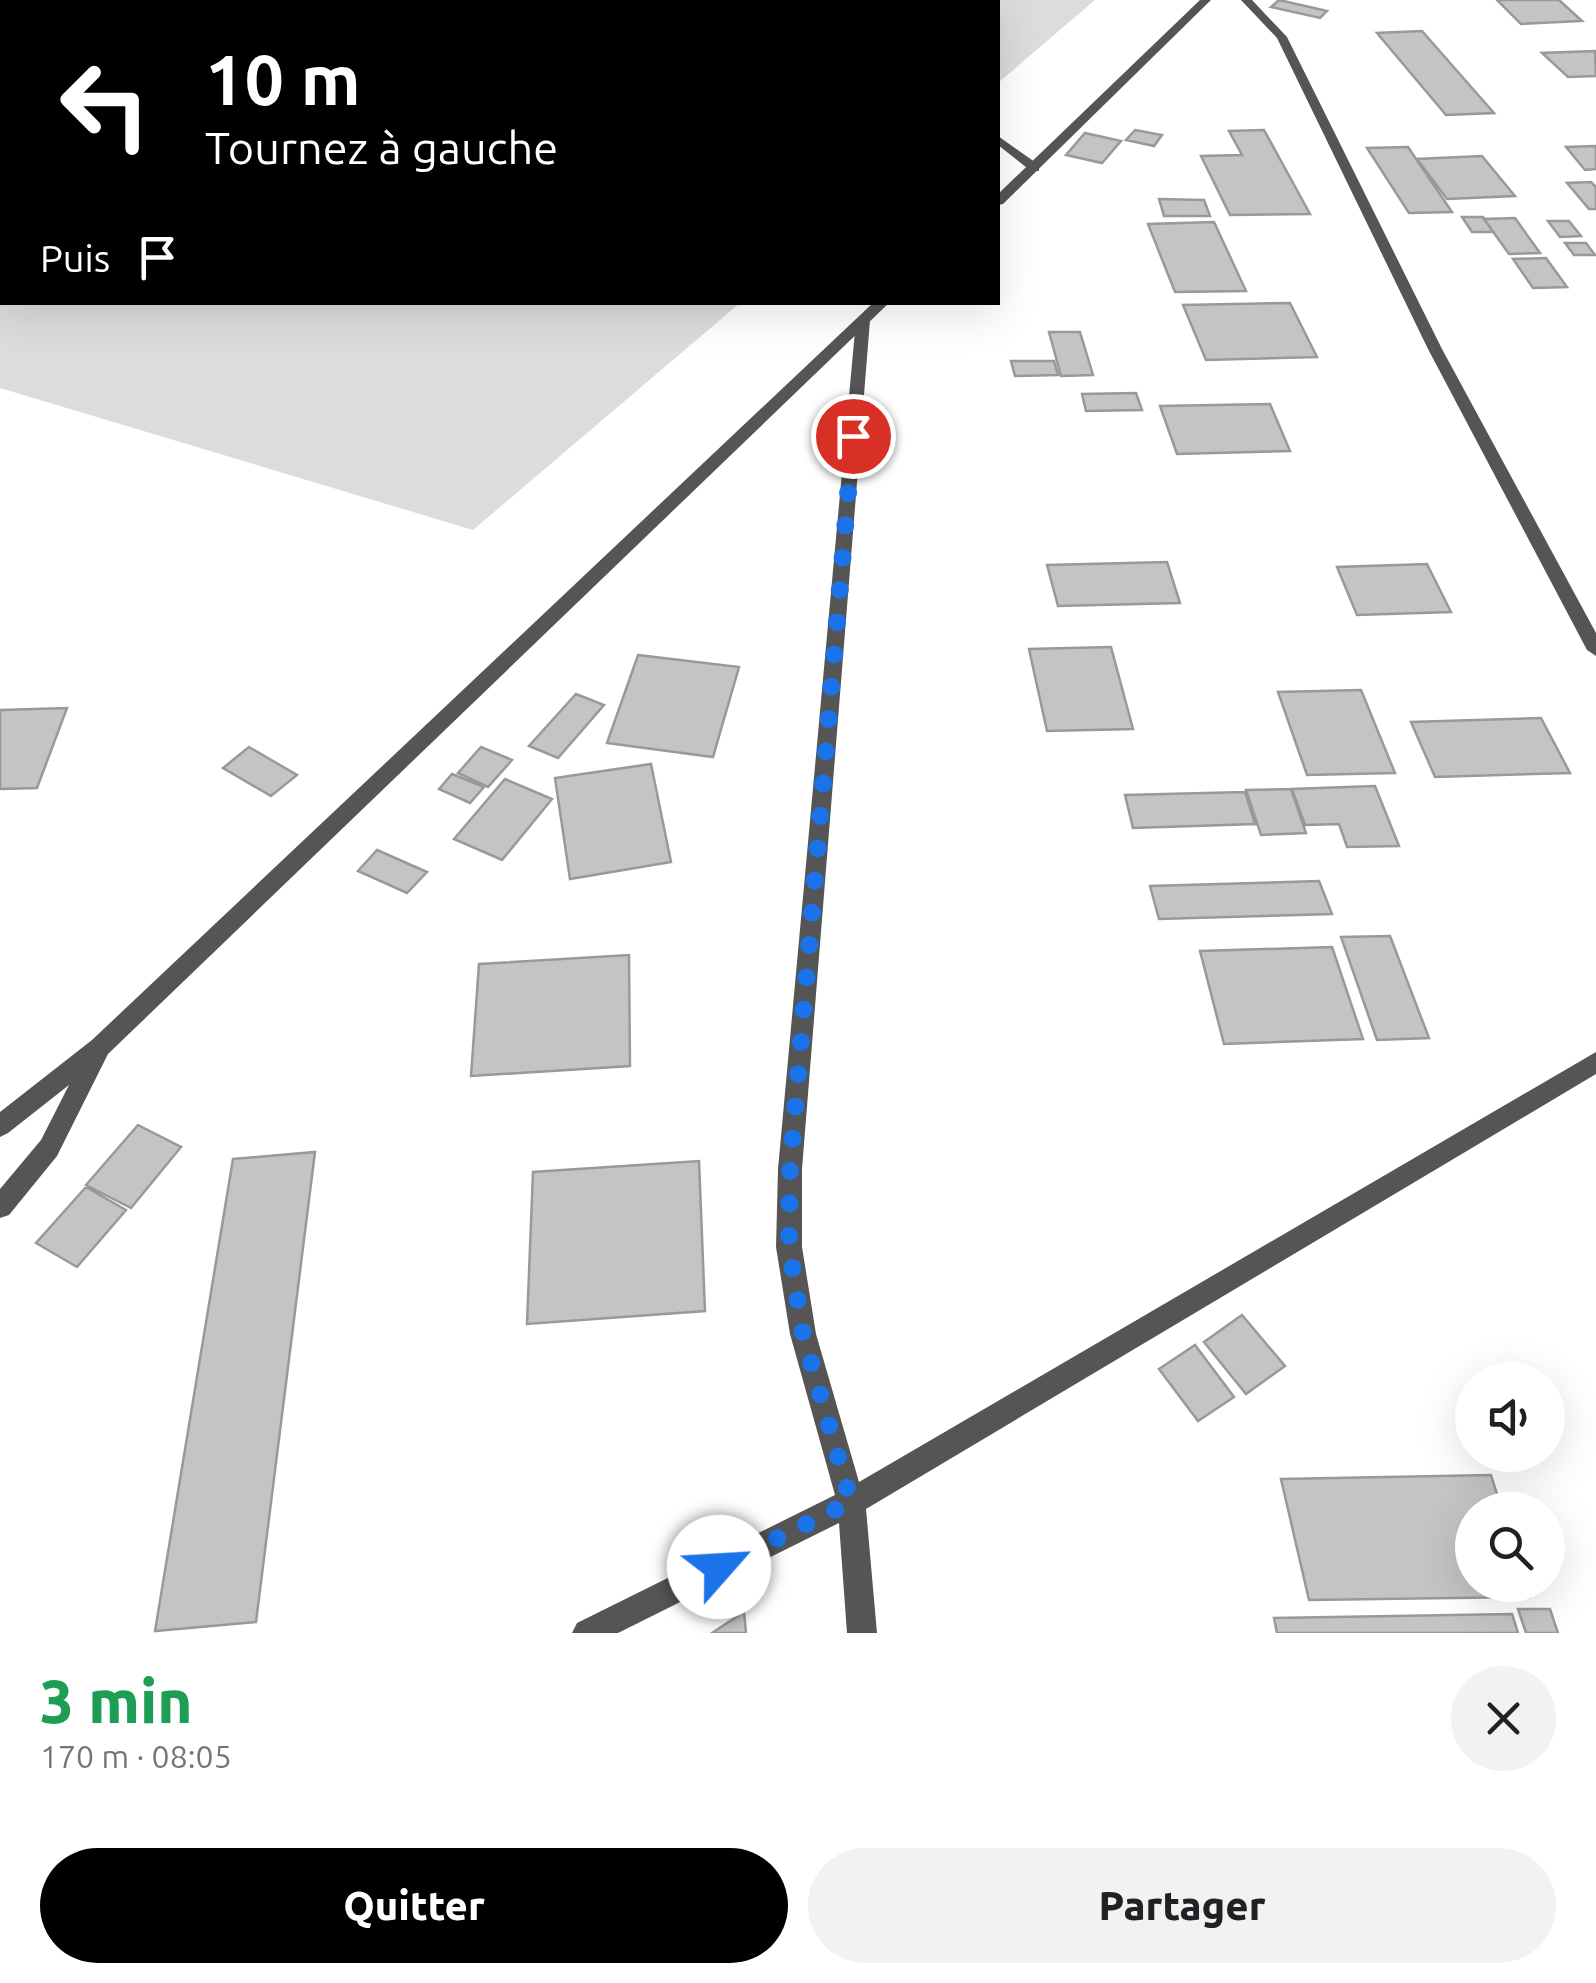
<!DOCTYPE html>
<html lang="fr">
<head>
<meta charset="utf-8">
<style>
  body { margin:0; font-family:Ubuntu,sans-serif; background:#f2f2f2; color:#202124; height:100vh; display:flex; flex-direction:column; font-size:38px; white-space:nowrap }
  * { box-sizing:border-box; margin:0 }
  p { font-size:32px; color:#757577 }
  .icon { flex:none; width:55px; height:55px; fill:none; stroke:currentColor; stroke-width:2; stroke-linecap:round; stroke-linejoin:round }
  .map { position:relative; height:1633px; overflow:hidden }
  .side { display:flex; flex-direction:column; background:#fff; flex:1 }
  .side>* { flex:none }
  .top-card { position:absolute; left:0px; top:0px; width:1000px; height:305px; box-shadow:0 10px 40px #0002; background:#000; color:#fff; overflow:hidden }
  .controls { position:absolute; left:1455px; top:1362px; display:grid; gap:20px }
  .controls a { display:grid; place-items:center; width:110px; height:110px; border-radius:50%; background:#fff; box-shadow:0 10px 40px #0002; font-size:50px }
  .pin { position:absolute; display:grid; place-items:center; width:85px; height:85px; color:#fff; margin:-42px; border:5px solid #fff; border-radius:50%; box-shadow:0 2px 10px #0007 }
  .me { position:absolute; width:110px; margin:-55px; rotate:64deg; stroke-linejoin:round; filter:drop-shadow(0 0 8px #0008) }
  .turn { display:flex; align-items:center; gap:35px; height:210px; padding:0 40px; font-size:45px }
  .turn .icon { width:130px; height:130px; stroke-width:2.5 }
  .turn b { display:block; font-size:70px; line-height:85px }
  .then { display:flex; align-items:center; height:95px; padding:0 40px; background:#0003; gap:20px; font-size:38px }
  .round { display:grid; place-items:center; flex:none; width:105px; height:105px; border-radius:52px; background:#f2f2f2 }
  .summary { display:flex; align-items:center; justify-content:space-between; height:170px; padding:0 40px }
  h1 { font-size:60px; font-weight:800; line-height:75px; color:#1e9e55 }
  .primary-button { display:flex; gap:20px; margin-top:auto; padding:20px 40px }
  .primary-button a { flex:1; height:115px; border-radius:60px; background:#000; color:#fff; font-size:40px; font-weight:800; line-height:115px; text-align:center }
  .primary-button a+a { background:#f2f2f2; color:#202124 }
  .map>svg:first-child { display:block }
</style>
</head>
<body>
<div class="map">
<svg width="1596" height="1633" viewBox="0 0 1596 1633">
  <rect width="100%" height="100%" fill="#fff"/>
  <path fill="#dcdcdc" d="M 872,0 L 1095,0 L 998,83 L 998,2 Z
    M 0,71 L 2,302 L 740,303 L 473,530 L 0,388 Z"/>
  <path fill="#c4c4c4" stroke="#999" stroke-width="2.5" d="M 1279,0 L 1327,11 L 1320,18 L 1271,7 Z
    M 1497,0 L 1559,0 L 1582,21 L 1521,24 Z
    M 1422,31 L 1494,113 L 1446,115 L 1377,33 Z
    M 1595,51 L 1596,76 L 1568,77 L 1542,53 Z
    M 1135,130 L 1162,135 L 1154,146 L 1126,140 Z
    M 1264,130 L 1310,214 L 1230,215 L 1201,156 L 1242,155 L 1229,131 Z
    M 1085,133 L 1121,141 L 1102,163 L 1066,155 Z
    M 1596,146 L 1596,169 L 1585,170 L 1566,147 Z
    M 1408,147 L 1452,212 L 1409,213 L 1367,148 Z
    M 1482,156 L 1515,196 L 1447,199 L 1417,159 Z
    M 1591,182 L 1596,187 L 1596,209 L 1589,209 L 1567,183 Z
    M 1159,199 L 1204,200 L 1210,216 L 1164,216 Z
    M 1462,217 L 1483,217 L 1493,232 L 1472,232 Z
    M 1515,218 L 1540,253 L 1509,254 L 1484,219 Z
    M 1548,221 L 1569,221 L 1581,236 L 1560,237 Z
    M 1214,222 L 1246,291 L 1175,292 L 1148,224 Z
    M 1565,243 L 1586,243 L 1595,255 L 1574,255 Z
    M 1546,258 L 1567,287 L 1533,288 L 1513,259 Z
    M 1290,303 L 1317,357 L 1206,360 L 1183,305 Z
    M 1049,332 L 1080,332 L 1093,375 L 1061,376 Z
    M 1011,361 L 1054,361 L 1058,375 L 1015,376 Z
    M 1136,393 L 1142,410 L 1086,411 L 1082,394 Z
    M 1270,404 L 1290,451 L 1177,454 L 1160,406 Z
    M 1167,562 L 1180,603 L 1058,606 L 1047,565 Z
    M 1427,564 L 1451,612 L 1357,615 L 1337,567 Z
    M 1111,647 L 1133,729 L 1047,731 L 1029,649 Z
    M 638,655 L 739,667 L 713,757 L 607,743 Z
    M 1361,690 L 1395,773 L 1307,775 L 1278,692 Z
    M 576,694 L 604,705 L 558,758 L 529,746 Z
    M 67,708 L 37,788 L 0,789 L 0,710 Z
    M 1541,718 L 1570,773 L 1435,777 L 1411,722 Z
    M 249,747 L 297,775 L 271,796 L 223,768 Z
    M 481,747 L 512,760 L 488,787 L 458,773 Z
    M 651,764 L 671,862 L 570,879 L 555,778 Z
    M 452,774 L 484,787 L 470,803 L 439,789 Z
    M 505,779 L 552,799 L 502,860 L 454,839 Z
    M 1375,786 L 1399,846 L 1347,847 L 1339,824 L 1305,825 L 1292,789 Z
    M 1291,789 L 1306,833 L 1261,835 L 1246,790 Z
    M 1245,792 L 1255,824 L 1133,828 L 1125,795 Z
    M 377,850 L 427,872 L 407,893 L 358,871 Z
    M 1319,881 L 1332,914 L 1159,919 L 1150,886 Z
    M 1390,936 L 1429,1038 L 1377,1040 L 1341,937 Z
    M 1332,947 L 1363,1039 L 1224,1044 L 1200,951 Z
    M 629,955 L 630,1066 L 471,1076 L 479,964 Z
    M 138,1125 L 181,1147 L 131,1208 L 86,1185 Z
    M 315,1152 L 256,1622 L 155,1631 L 233,1159 Z
    M 699,1161 L 705,1311 L 527,1324 L 533,1172 Z
    M 86,1187 L 126,1210 L 77,1267 L 36,1243 Z
    M 1242,1315 L 1285,1366 L 1246,1394 L 1204,1342 Z
    M 1195,1345 L 1234,1397 L 1198,1421 L 1159,1369 Z
    M 1491,1475 L 1502,1510 L 1472,1510 L 1472,1585 L 1526,1585 L 1530,1597 L 1309,1600 L 1281,1479 Z
    M 1518,1609 L 1550,1609 L 1558,1633 L 1526,1633 Z
    M 744,1612 L 746,1633 L 712,1633 Z
    M 1512,1614 L 1518,1633 L 1277,1633 L 1274,1618 Z"/>
  <g fill="none" stroke-linecap="round" stroke-linejoin="round">
    <path fill="#555" fill-rule="evenodd" d="M 820,0 L 832,0 L 833,2 L 822,2 Z
      M 998,136 L 1039,165 L 1039,171 L 1031,171 L 998,145 Z"/>
    <path fill="#555" fill-rule="evenodd" d="M 1241,0 L 1252,0 L 1287,37 L 1442,349 L 1596,633 L 1596,656 L 1587,650 L 1428,349 L 1277,38 Z
      M 863,316 L 870,320 L 802,1169 L 802,1247 L 816,1334 L 859,1482 L 1596,1052 L 1596,1074 L 866,1509 L 877,1633 L 847,1633 L 839,1523 L 618,1633 L 572,1633 L 577,1623 L 835,1495 L 790,1334 L 776,1247 L 778,1169 L 856,320 Z"/>
    <path fill="#555" fill-rule="evenodd" d="M 1200,0 L 1211,0 L 1003,204 L 998,205 L 998,194 Z
      M 874,302 L 890,302 L 108,1054 L 57,1156 L 9,1215 L 0,1218 L 0,1189 L 41,1140 L 69,1085 L 8,1133 L 0,1137 L 0,1112 L 92,1040 Z"/>
  </g>
  <g fill="none" stroke-linecap="round" stroke-linejoin="round">
    <path stroke="#1a73e8" stroke-width="18" stroke-dasharray="0 32.4" d="M 719,1567 L 851,1502 L 803,1334 L 789,1246 L 790,1169 L 853,436"/>
  </g>
</svg>
<div class="controls">
<a><svg class="icon" aria-label="sound" viewBox="0 0 24 24"><path d="M4 9h4l5-4v14l-5-4H4zM17 9q2 3 0 6"/></svg></a>
<a><svg class="icon" aria-label="search" viewBox="0 0 24 24"><circle cx="10" cy="10" r="6"/><path d="M15 15l6 6"/></svg></a>
</div>
<div class="pin" style="left:853px;top:436px;background:#d93025"><svg class="icon" aria-label="arrive" viewBox="0 0 24 24"><path d="M6 21V4h12l-3 4 3 4H6"/></svg></div>
<svg class="me" style="left:719px;top:1567px" viewBox="-20 -20 40 40"><circle r="19" fill="#fff"/><path d="M0-13L10 11 0 6-10 11z" fill="#1a73e8"/></svg>
<div class="top-card">
<div class="turn"><svg class="icon" aria-label="left" viewBox="0 0 24 24"><path d="M17 20v-9H6M10 6l-5 5 5 5"/></svg><div><b>10 m</b>Tournez à gauche</div></div>
<div class="then">Puis<svg class="icon" aria-label="arrive" viewBox="0 0 24 24"><path d="M6 21V4h12l-3 4 3 4H6"/></svg></div>
</div>
</div>
<section class="side">
<div class="summary"><div><h1>3 min</h1><p>170 m · 08:05</p></div><a class="round"><svg class="icon" aria-label="close" viewBox="0 0 24 24"><path d="M6 6l12 12M18 6L6 18"/></svg></a></div>
<div class="primary-button"><a>Quitter</a><a>Partager</a></div>
</section>
</body>
</html>
